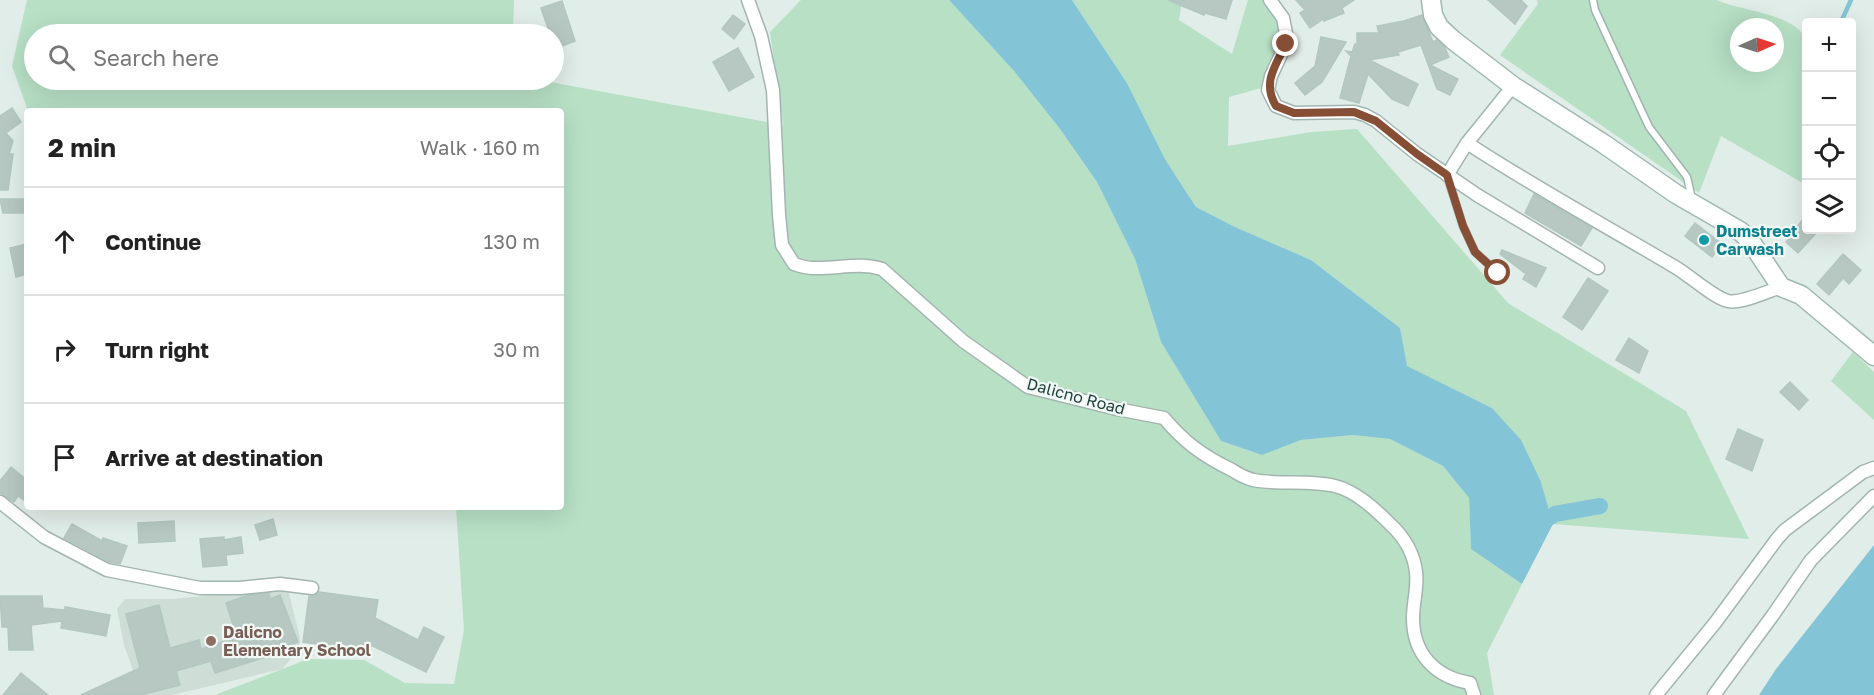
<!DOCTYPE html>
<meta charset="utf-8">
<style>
:root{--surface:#fff;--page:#f6f6f6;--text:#222;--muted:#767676;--line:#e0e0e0}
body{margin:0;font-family:"Golos Text",sans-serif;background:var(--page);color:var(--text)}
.controls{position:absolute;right:18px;top:18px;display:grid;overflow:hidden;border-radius:6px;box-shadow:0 6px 24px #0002}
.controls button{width:54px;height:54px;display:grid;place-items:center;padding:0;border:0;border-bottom:2px solid var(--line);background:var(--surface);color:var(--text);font:30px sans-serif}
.compass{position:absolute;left:1730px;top:18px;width:54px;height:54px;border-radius:50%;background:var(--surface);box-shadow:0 6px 24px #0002;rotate:87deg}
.stop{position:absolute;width:18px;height:18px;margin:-14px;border:4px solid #854e35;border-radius:50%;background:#fff}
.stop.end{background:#854e35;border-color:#fff;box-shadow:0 2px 6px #0008}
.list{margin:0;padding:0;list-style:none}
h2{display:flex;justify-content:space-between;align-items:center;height:78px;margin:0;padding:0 24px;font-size:26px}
h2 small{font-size:20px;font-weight:400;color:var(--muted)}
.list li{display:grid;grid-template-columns:39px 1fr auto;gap:18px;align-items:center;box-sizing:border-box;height:108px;padding:0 24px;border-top:2px solid var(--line)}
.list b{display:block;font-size:22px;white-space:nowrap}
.list em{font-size:20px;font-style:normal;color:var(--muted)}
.icon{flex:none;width:33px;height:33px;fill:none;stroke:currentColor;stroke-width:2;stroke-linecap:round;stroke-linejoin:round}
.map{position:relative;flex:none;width:1874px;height:695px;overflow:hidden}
.search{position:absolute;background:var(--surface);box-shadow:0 6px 24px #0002;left:24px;top:24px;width:540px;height:66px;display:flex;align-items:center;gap:15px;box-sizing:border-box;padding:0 21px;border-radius:33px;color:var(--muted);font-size:22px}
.panel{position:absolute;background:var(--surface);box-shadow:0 6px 24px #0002;left:24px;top:108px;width:540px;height:402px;border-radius:6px}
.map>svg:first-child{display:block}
.built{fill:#cfddd7}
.green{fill:#b7e0c5;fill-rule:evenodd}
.water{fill:#83c5d7}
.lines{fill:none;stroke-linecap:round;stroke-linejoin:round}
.stream{stroke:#83c5d7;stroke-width:4.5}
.canal{stroke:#83c5d7;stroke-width:16}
.building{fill:#b6c8c1;stroke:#b2c7c0;stroke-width:1.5}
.lane-casing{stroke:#a3b5b0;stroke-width:9}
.street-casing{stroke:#a3b5b0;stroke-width:15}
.secondary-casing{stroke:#9eb9b1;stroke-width:21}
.lane{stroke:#fff;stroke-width:6}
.street{stroke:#fff;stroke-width:12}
.secondary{stroke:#fff;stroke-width:18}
.route{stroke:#854e35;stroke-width:8}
.culture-dot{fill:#0f9aa8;stroke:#f1f9f6;stroke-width:2}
.education-dot{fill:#8d6e63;stroke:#f1f9f6;stroke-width:2}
.labels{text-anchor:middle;stroke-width:4.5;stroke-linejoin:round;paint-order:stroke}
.culture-label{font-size:16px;font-weight:bold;fill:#0d838f;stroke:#f1f9f6;text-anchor:start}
.street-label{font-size:16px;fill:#1f3f38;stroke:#f1f9f6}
.education-label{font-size:16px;font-weight:bold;fill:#785e54;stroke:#f1f9f6;text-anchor:start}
</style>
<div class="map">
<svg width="1874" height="695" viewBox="0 0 1874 695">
<rect width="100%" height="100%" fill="#e1ede8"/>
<polygon class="built" points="285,588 289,593 300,638 299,650 282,669 172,695 142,695 124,645 117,609 125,599 173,599"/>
<g class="green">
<polygon points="27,0 514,0 513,30 515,34 34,34 34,80 539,80 783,125 770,32 801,0 949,0 1014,71 1060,129 1097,182 1135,259 1161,342 1221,441 1262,455 1301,440 1353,435 1390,439 1443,466 1469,498 1471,549 1522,584 1487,653 1494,695 215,695 308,659 364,660 405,683 454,684 464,630 456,507 561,507 561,111 28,111 12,66"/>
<polygon points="1072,0 1182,0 1179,20 1232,54 1248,0 1274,0 1289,28 1265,87 1229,97 1228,146 1311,132 1357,129 1508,303 1686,411 1749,539 1553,524 1541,482 1492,408 1406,366 1400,328 1311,260 1235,227 1196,207 1165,159 1127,83"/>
<path d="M 1537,0 L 1717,0 C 1740,11 1799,14 1806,41 L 1806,185 L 1721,136 L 1699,193 L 1500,55 L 1538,4 ZM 1739,27 L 1775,27 L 1775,63 L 1739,63 Z"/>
<polygon points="1853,352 1874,372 1874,420 1831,381"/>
</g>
<g class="water">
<polygon points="949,0 1072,0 1127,83 1165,159 1196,207 1235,227 1311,260 1400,328 1407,366 1492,408 1521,440 1541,482 1553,524 1522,584 1471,549 1469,498 1443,466 1390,439 1353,435 1301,440 1262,455 1221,441 1161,342 1135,259 1097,182 1060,129 1014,71"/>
<polygon points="1874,545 1874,695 1759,695 1776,669"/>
</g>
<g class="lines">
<polyline class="stream" points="1841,22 1851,0"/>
<polyline class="canal" points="1533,528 1555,514 1600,506"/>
</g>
<g class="building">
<polygon points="1168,0 1232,0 1226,19 1205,13 1204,15"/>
<polygon points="1296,0 1354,0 1342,8 1344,13 1324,21 1325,18 1310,28 1300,13 1305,10"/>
<polygon points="1488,0 1521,0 1527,6 1515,24"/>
<polygon points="562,1 575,41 554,49 554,34 550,34 541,8"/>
<polygon points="733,15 745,24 734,39 722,29"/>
<polygon points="1422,15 1433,42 1437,40 1445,48 1449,57 1430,65 1458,79 1450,95 1437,89 1421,45 1398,52 1399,55 1369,60 1418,84 1408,106 1392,99 1368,74 1359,103 1340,98 1351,56 1346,51 1352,52 1355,44 1357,45 1357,33 1379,33 1377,26 1404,21"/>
<polygon points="1321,37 1346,42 1322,82 1305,95 1295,83 1315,66"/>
<polygon points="738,48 754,77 729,91 713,62"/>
<polygon points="12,108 21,122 6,133 13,141 9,154 13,154 8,190 0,190 0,116"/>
<polygon points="1534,194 1592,228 1581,246 1525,213"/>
<polygon points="0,199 27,199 27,213 3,213"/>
<polygon points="1806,215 1806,230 1819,230 1798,253 1786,242"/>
<polygon points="1695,223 1722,244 1712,257 1685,236"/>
<polygon points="27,244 27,274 16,277 10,248"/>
<polygon points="1502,250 1546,268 1536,287 1523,279 1526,274 1500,254"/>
<polygon points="1843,254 1861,270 1849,284 1843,278 1829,295 1817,284"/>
<polygon points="1588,278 1608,291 1582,330 1563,317"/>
<polygon points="1629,338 1648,351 1639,373 1616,360"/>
<polygon points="1790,382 1808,400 1799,410 1780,392"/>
<polygon points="1738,429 1763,440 1752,471 1726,459"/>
<polygon points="11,467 27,480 27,502 18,496 14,502 0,493 0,481"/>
<polygon points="273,519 277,535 260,540 255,525"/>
<polygon points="174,521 175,541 139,543 138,523"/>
<polygon points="72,524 102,541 103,538 127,546 120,564 110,562 64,538"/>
<polygon points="224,537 224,540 241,537 243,553 226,555 227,565 203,567 200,539"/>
<polygon points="319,592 378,600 375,618 418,640 424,627 444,637 426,672 371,645 370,652 303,642 309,596 315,596"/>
<polygon points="269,593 270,599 280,595 298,642 268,653 269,656 215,673 211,661 176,671 180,685 141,695 81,695 140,668 126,614 159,605 170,648 199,640 201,649 237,637 226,603 249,595"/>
<polygon points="0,596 42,596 43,608 65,610 65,607 110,615 106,636 61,628 62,621 31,625 33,650 9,650 8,627 2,627"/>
<polygon points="21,673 48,695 3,695"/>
</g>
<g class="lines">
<g class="lane-casing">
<g id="lane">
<polyline points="1593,0 1595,10 1649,127 1687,177 1692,199"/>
<polyline points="1448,179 1463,226 1475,252 1498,273"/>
</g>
</g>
<g class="street-casing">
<g id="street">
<path d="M 748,0 L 761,36 L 773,90 L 779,215 L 782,245 L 794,264 C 800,266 807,268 813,268 C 837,269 858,262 882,269 L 963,341 L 1028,387 L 1117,409 L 1164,418 C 1184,442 1203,456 1232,470 C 1238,474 1246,478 1253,480 C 1279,485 1308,480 1335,486 C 1356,491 1376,510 1391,525 C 1404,537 1414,554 1416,572 C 1418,588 1413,602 1413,618 C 1413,654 1435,677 1470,683 L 1474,695"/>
<polyline points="1270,0 1283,18 1286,33 1286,44 1271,76 1268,90 1276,106 1294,113 1354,112 1365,115 1376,121 1417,154 1477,195 1598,268"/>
<path d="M 1467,143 C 1534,187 1606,226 1675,267 C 1689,275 1714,298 1728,301 C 1741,304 1768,291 1781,287"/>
<polyline points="1447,175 1467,143 1513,86"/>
<polyline points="0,502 44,537 107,570 200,588 240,588 280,584 312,588"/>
<polyline points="1656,695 1715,623 1777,539 1785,530 1863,472 1874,468"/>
<polyline points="1714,695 1773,615 1811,560 1874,496"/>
</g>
</g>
<g class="secondary-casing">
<polyline id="secondary" points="1431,0 1433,15 1439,27 1453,40 1513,86 1604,144 1676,194 1740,231 1751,242 1781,287 1801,295 1874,356"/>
</g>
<use href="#lane" class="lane"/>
<use href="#street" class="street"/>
<use href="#secondary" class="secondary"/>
</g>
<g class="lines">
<path class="route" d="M 1286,44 C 1275,66 1262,83 1276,106 L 1294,113 L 1354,112 L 1376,121 L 1417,154 L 1447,175 L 1463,226 L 1475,252 L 1498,273"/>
</g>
<circle class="culture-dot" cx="1704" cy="240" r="6"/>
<circle class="education-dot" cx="211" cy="641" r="6"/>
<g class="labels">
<g class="culture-label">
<text x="1716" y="237">Dumstreet<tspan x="1716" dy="18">Carwash</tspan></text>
</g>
<g class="street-label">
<text transform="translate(1076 396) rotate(15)" y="6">Dalicno Road</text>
</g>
<g class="education-label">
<text x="223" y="638">Dalicno<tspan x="223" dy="18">Elementary School</tspan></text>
</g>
</g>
</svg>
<div class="controls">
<button>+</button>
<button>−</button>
<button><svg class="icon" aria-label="locate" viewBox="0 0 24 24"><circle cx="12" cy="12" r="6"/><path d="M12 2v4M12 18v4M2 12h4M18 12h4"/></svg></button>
<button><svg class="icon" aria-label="layers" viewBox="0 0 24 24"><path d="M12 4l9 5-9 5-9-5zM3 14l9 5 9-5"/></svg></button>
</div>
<svg class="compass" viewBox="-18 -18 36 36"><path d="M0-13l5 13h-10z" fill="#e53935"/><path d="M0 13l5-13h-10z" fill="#767676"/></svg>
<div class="stop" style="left:1498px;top:273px"></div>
<div class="stop end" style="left:1286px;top:44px"></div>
<div class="search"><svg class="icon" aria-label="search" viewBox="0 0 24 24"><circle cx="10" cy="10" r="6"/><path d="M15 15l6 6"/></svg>Search here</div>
<section class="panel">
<h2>2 min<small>Walk · 160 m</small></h2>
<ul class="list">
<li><svg class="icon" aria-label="ahead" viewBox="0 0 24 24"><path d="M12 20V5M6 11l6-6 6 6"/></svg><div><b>Continue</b></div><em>130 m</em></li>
<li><svg class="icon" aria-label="right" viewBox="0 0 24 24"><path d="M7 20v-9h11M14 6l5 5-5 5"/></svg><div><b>Turn right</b></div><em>30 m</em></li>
<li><svg class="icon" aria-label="arrive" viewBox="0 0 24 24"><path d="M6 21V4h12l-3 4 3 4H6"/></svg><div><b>Arrive at destination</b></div></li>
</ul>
</section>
</div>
